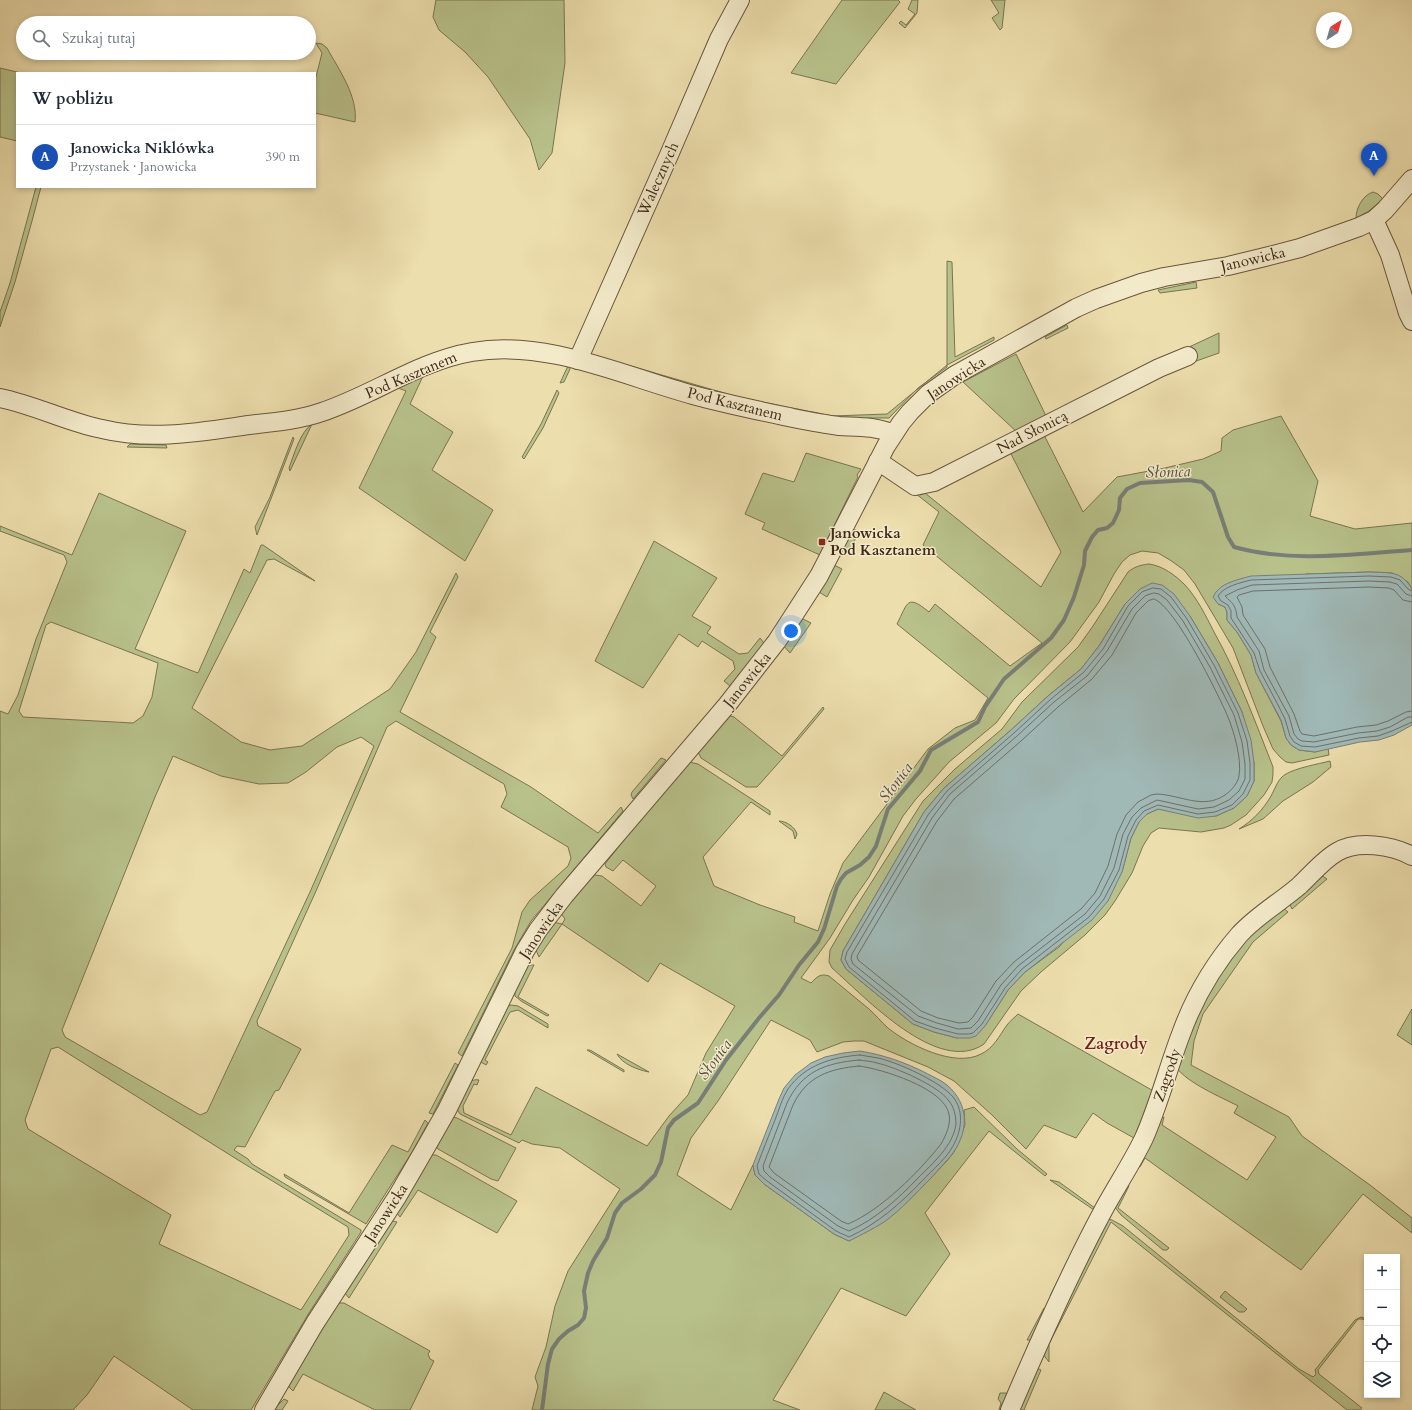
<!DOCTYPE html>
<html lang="pl">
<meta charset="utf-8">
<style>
:root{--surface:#fff;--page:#f6f6f7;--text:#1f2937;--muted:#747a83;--line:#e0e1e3;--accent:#2563eb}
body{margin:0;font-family:Cardo,serif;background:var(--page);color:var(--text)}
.controls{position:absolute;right:12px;bottom:12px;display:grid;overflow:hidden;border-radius:0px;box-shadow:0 2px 6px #0003}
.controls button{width:36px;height:36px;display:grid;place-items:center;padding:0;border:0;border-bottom:1px solid var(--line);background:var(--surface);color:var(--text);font:20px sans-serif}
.compass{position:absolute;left:1316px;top:12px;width:36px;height:36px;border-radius:50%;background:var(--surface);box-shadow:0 2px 6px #0003;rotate:37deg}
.you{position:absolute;left:791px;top:631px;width:14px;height:14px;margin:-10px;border:3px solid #fff;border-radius:50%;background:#1a73e8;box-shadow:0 0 0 6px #1a73e833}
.badge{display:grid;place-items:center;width:26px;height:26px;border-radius:50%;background:var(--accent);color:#fff;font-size:13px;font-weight:700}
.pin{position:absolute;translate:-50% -33px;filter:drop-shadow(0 1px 2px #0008)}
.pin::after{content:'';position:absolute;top:21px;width:14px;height:12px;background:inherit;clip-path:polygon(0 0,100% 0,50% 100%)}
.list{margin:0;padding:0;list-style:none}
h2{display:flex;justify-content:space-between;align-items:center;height:52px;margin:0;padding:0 16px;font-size:17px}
h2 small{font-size:13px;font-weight:400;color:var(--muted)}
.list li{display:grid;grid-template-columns:26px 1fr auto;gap:12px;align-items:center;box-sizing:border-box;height:64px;padding:0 16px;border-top:1px solid var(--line)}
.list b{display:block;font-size:15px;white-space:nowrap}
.list p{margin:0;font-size:13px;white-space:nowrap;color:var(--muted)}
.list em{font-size:13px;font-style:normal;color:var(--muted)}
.icon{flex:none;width:22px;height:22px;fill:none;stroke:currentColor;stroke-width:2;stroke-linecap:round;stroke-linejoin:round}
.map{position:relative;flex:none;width:1412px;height:1410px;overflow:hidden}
.search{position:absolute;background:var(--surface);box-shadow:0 2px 6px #0003;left:16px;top:16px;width:300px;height:44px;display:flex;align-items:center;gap:10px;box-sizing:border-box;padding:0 14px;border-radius:22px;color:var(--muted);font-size:15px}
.panel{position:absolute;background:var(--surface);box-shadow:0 2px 6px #0003;left:16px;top:72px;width:300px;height:116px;border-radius:0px}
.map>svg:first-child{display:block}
.green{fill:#b8c18a;stroke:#7b7450;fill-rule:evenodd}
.water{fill:#a0b9b7;stroke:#797f77}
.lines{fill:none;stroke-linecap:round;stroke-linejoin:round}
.shore{stroke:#6f7067;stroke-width:1}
.stream{stroke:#797f77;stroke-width:4}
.minor-casing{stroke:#6a563c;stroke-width:20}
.minor{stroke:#f3eaca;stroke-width:18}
.poi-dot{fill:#8f2418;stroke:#f3eaca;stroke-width:1.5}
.labels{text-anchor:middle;stroke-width:3;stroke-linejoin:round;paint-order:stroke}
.street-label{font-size:15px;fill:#3e2817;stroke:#f3eaca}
.poi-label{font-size:15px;font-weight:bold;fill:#3e2817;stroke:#f3eaca;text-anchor:start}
.water-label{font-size:16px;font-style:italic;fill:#564c3f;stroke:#f3eaca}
.neighbourhood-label{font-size:16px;font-weight:bold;fill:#7a1f14;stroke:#f3eaca}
</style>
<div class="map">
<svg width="1412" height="1410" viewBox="0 0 1412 1410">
<rect width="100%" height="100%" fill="#eddead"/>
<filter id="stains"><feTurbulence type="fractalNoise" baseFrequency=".005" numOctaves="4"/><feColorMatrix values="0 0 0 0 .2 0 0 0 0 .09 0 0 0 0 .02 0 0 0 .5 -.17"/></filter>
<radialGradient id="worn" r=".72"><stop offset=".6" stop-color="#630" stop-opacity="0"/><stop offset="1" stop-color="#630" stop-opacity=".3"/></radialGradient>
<g class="green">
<polygon points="436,0 564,0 565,63 552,153 539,170 530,139 488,77 465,52 439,30 433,17"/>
<polygon points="842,0 898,0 900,2 836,84 791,73"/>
<polygon points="912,0 918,0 917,13 905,28 899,23 901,21 906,25 915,14 908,9"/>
<polygon points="991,0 1005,0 1002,28 1000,30 992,18 999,13"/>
<path d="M 316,43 L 322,44 L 327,48 C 339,70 358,96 355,122 L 315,113 L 315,81 L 322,53 Z"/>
<polygon points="0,68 21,73 17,73 17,141 0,137"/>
<polygon points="36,187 41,187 32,221 15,282 0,327 0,312 10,283"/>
<path d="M 1373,192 L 1378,194 L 1383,199 L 1369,211 L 1356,218 C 1356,208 1363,195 1373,192 Z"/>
<polygon points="947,261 952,262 955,357 994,337 994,340 947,365 947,367 918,388 889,418 867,418 866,423 776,410 587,358 589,354 738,397 832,416 887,414 947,365"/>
<polygon points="1196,282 1197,288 1160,293 1158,290"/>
<polygon points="1067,325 1068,328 1046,339 1045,337"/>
<polygon points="1219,333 1219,353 1185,365 1187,348"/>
<path d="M 504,354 L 541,357 L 568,362 L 570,369 L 564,382 L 560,383 L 568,366 C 531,359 493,352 456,362 C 446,365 435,370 424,374 L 410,404 L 453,432 L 432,470 L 493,510 L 465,561 L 359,488 L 406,391 L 398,388 L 375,400 L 378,394 L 424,374 L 436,368 L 455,361 L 470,357 Z"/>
<polygon points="1016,354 1047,418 1018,433 963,382"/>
<polygon points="557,390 559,393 543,428 524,459 522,457 541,424"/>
<path d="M 1281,416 L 1318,481 L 1310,516 L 1355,529 L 1412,523 L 1412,589 L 1408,582 L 1392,573 L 1369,572 L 1306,574 L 1218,604 L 1225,607 L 1227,612 L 1227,620 L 1237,632 L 1251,655 L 1256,673 L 1281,721 L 1286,738 L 1291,745 L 1299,750 L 1315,752 L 1328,748 L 1329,755 L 1292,763 L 1286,762 L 1280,757 L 1273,749 L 1263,726 L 1233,648 L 1195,584 L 1184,570 L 1170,560 L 1158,553 L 1142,551 L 1130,555 L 1122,562 L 1114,574 L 1099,602 L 1070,642 L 1014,699 L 996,723 L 949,762 L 916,799 L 903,816 L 869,877 L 853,900 L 830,938 L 801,978 L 811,983 C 817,977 820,973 829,976 C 842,987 856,998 869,1009 C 876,1015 881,1022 888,1028 C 909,1045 955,1068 981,1054 C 994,1048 999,1036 1007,1025 C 1010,1021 1014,1018 1018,1014 L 1157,1093 L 1134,1138 L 1107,1123 L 1093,1113 L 1076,1138 L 1044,1125 L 1026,1149 L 992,1115 L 954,1081 L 928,1067 L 864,1041 L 854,1041 L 843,1042 L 817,1052 L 810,1040 L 771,1020 L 718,1101 L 691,1138 L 677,1175 L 731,1210 L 753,1165 L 755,1175 L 764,1184 L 834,1234 L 849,1241 L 884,1221 L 911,1198 L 946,1162 L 954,1152 L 965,1125 L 964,1110 L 974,1107 L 1017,1149 L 1047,1174 L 1045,1176 L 989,1131 L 925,1213 L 950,1254 L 906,1316 L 841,1288 L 773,1400 L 800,1410 L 532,1410 L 538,1386 L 535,1377 L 546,1347 L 555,1306 L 568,1271 L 620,1189 L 560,1148 L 532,1144 L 522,1140 L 519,1143 L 460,1114 L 458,1111 L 457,1107 C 461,1098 466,1077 479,1080 L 477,1085 L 474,1084 L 463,1106 L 464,1113 L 511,1135 L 536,1087 L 647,1146 L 669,1116 L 688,1095 L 706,1053 L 735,1006 L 660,963 L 648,982 L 562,924 L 539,957 L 535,948 L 553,922 L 562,924 L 565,919 L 560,912 L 591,877 L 595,875 L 602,876 L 641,906 L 656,886 L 623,860 L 613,871 L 606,867 L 605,864 L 620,845 L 620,842 L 689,762 L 698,764 L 770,811 L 770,815 L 751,802 L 703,857 L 714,886 L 760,905 L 795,917 L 794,922 L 818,931 L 830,894 L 843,863 L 928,749 L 955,728 L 975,720 L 988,698 L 897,624 C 908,602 907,594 929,612 L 935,604 L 1010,666 L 1042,643 L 923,545 L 939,512 L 887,471 L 910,486 L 920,495 L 925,493 L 1041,587 L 1061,552 L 1009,450 L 1043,433 L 1083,512 L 1117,477 L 1165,468 L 1203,459 L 1221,451 L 1222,438 L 1233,430 Z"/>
<path d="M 312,424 L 290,471 L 289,468 C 294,455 300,432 312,424 Z"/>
<polygon points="293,437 294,439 257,535 255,527 270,497"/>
<polygon points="130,444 166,445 167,448 127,447"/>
<polygon points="806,453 861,469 857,475 858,477 827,540 824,539 820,546 823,548 820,555 762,529 765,523 745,514 763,473 794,482"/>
<path d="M 99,493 L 186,531 L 135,649 L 198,673 L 244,569 L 250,573 L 261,545 L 263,545 L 315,581 L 274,559 L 267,560 L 192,708 L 241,742 L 270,750 L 302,746 L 390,689 L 416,652 L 456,573 L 458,577 L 430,632 L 436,637 L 400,712 L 531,787 L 598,833 L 621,807 L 623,811 L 531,921 L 514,950 L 462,1056 L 458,1053 L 512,948 L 522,912 L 530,900 L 568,866 L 571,858 L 568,847 L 501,807 L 507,794 L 504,784 L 396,721 L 387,727 L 316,891 L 257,1021 L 258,1026 L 301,1049 L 279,1090 L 275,1091 L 245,1147 L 237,1146 L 234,1150 L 248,1159 L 252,1164 L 361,1230 L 361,1232 L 309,1313 L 251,1410 L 193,1410 L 114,1356 L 87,1395 L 73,1410 L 0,1410 L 0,711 L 8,714 L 18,695 L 36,639 L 67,562 L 64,555 L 0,531 L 0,526 L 72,555 ZM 51,622 L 158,663 L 152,697 L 143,716 L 133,723 L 23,717 L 19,711 L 46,625 ZM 361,737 L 374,746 L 310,892 L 207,1112 L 200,1115 L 65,1037 L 62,1030 L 155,797 L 173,756 L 221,776 L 259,784 L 288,783 L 306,772 L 337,747 ZM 58,1047 L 238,1160 L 348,1227 L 349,1235 L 301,1310 L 159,1244 L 171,1215 L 28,1129 L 25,1120 L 51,1049 Z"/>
<polygon points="852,529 859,531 850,551 842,547"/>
<polygon points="654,541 717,578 692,616 711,627 707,633 739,654 748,653 760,638 764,643 730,686 724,681 735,669 733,661 702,641 698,647 679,634 643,688 595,661"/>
<path d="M 1149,564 C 1163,566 1175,575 1185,585 C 1197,598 1206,616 1214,632 C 1238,675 1255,721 1273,767 L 1273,774 L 1272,782 L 1264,795 L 1246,815 L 1231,825 L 1224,828 L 1201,832 L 1159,828 L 1151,833 L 1143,846 L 1132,873 L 1115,901 L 1105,915 L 1085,935 L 1041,972 L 1021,991 L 984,1044 C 938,1076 865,997 832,968 L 829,962 L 830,950 L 845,924 L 923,801 L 955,769 L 1002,729 L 1022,702 L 1078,647 L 1093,626 L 1128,572 C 1134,567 1140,565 1149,564 ZM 1125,604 L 1190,616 L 1218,663 L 1242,712 L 1254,763 L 1254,781 L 1247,796 L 1234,808 L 1216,816 L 1158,809 L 1147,814 L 1139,822 L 1131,838 L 1122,872 L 1059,947 L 1025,972 L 1008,990 L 985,1026 L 957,1038 L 934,1032 L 913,1024 L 846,969 L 841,960 L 843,951 L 924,812 L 944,788 L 1011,730 L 1048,696 L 1081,669 L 1099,646 Z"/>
<polygon points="834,565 842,569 827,597 819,592"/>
<polygon points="801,618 811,623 790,653 783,645"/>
<polygon points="823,707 824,709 782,759 757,787 746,787 701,758 697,750 726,715 734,717 782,756"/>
<polygon points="661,758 666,760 633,799 631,795 632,792"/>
<path d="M 1330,761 L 1331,767 L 1313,782 L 1283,801 L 1263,819 L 1239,829 C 1252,821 1263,810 1271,796 C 1275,789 1278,778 1286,774 C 1296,768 1318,764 1330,761 Z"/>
<path d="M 779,821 C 786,821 795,827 797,834 L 795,839 L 793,831 Z"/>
<polygon points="1321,875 1327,879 1292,909 1288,900"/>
<path d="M 1281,906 L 1288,912 L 1253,942 L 1203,1014 L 1194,1041 L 1191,1065 L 1289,1117 L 1302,1136 L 1370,1185 L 1412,1218 L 1412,1233 L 1363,1194 L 1301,1270 L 1145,1158 L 1140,1167 L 1136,1165 L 1160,1118 L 1164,1117 L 1162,1125 L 1247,1180 L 1276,1137 L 1234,1113 L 1238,1106 C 1221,1097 1187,1083 1176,1067 L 1185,1035 L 1226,958 Z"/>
<path d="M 534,965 L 518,997 L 549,1015 L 547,1016 L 521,1001 L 515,996 C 514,988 521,971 528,966 C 530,965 533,965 534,965 Z"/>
<polygon points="511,1005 518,1006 548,1024 548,1028 518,1010 510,1012 485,1060 488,1062 486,1065 481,1062 479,1060 507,1006"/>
<polygon points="1412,1009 1412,1045 1397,1035"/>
<polygon points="587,1050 590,1050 624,1070 624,1072"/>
<path d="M 617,1054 L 649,1072 C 638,1070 622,1064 617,1054 Z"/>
<polygon points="455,1063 458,1065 433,1114 429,1113"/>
<polygon points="453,1117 457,1118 516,1148 498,1181 491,1179 438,1149 436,1146 451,1118"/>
<polygon points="425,1120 428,1123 411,1154 366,1224 285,1177 284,1174 349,1213 392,1145 408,1152"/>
<polygon points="432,1155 436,1155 517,1201 497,1233 418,1190 400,1217 397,1213 429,1156"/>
<polygon points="1050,1180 1059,1182 1095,1208 1096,1210 1096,1216 1054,1296 1050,1296 1094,1210"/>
<polygon points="1125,1184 1129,1186 1118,1208 1169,1248 1167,1250 1163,1250 1121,1215 1114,1206"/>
<polygon points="1108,1219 1112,1220 1123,1226 1299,1369 1313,1377 1316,1374 1315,1370 1355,1320 1361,1317 1367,1319 1367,1322 1363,1319 1358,1319 1318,1370 1319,1374 1362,1408 1360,1410 1347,1410 1111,1222 1049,1344 1049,1362 1042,1353"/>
<polygon points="393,1221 397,1222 349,1298 344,1292 388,1224"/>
<polygon points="1225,1291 1247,1309 1244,1312 1239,1312 1220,1297"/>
<polygon points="340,1303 344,1303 430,1351 428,1354 430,1359 434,1361 410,1410 375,1410 303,1374 293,1391 289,1387 289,1382 337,1304"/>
<polygon points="1044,1308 1046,1311 1032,1340 1027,1340"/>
<polygon points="1033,1366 1041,1370 1024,1410 1015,1410"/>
<polygon points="884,1392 916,1410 875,1410"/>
<polygon points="1000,1393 1006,1393 1009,1395 1003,1410 999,1410 1001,1403 998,1399"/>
<polygon points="284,1399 288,1401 282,1410 273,1410"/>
</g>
<g class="water">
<path d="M 1369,572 C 1389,573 1401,570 1412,589 L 1412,725 L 1394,735 L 1379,740 L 1360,742 L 1315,752 L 1299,750 L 1291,745 L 1286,738 L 1281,720 L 1256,673 L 1251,655 L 1237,632 L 1227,620 L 1227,612 L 1225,607 L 1218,604 L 1213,597 C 1219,583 1237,580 1251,576 Z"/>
<polygon points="1152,583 1162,585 1174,594 1190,616 1218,663 1242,712 1251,740 1254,763 1254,781 1247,796 1234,808 1216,816 1198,818 1158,809 1147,814 1139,822 1131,838 1122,872 1108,901 1092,920 1025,972 1008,990 985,1026 976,1036 970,1038 957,1038 934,1032 913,1024 846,969 841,960 843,951 924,812 944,788 1011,730 1048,696 1081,669 1099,646 1125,604 1140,589"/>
<path d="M 860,1051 C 884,1055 904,1062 926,1073 C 933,1077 941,1080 947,1085 C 969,1104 969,1130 953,1153 C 946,1162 938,1170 931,1178 C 916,1193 901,1210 884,1222 C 873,1229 861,1235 849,1241 L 834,1234 L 764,1184 L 755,1175 L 753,1165 L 779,1099 L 784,1088 L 795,1075 L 811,1063 L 825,1057 L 843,1053 Z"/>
</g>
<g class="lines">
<g class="shore">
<polygon points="1153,588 1161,589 1171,597 1187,619 1214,665 1238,713 1247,741 1250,763 1250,780 1243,794 1232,805 1215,812 1198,814 1158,805 1144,811 1136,820 1128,836 1119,870 1104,899 1089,917 1022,969 1005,988 982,1024 973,1033 969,1034 958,1034 935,1028 915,1021 849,967 845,959 847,952 928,815 947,791 1014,733 1051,699 1084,672 1103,649 1128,606 1142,592"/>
<path d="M 1412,591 L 1408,589 L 1400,580 L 1391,577 L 1369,576 L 1251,580 C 1240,583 1224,586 1218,596 L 1221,601 L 1228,605 L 1231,611 L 1231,618 L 1254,653 L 1260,671 L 1277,703 L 1285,719 L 1290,736 L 1294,742 L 1301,746 L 1315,747 L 1359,738 L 1378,736 L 1392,731 L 1412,722"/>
<polygon points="1154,593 1159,594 1167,600 1183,621 1210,667 1234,715 1242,742 1245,764 1245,779 1239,791 1229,800 1214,807 1198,809 1157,800 1141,808 1132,817 1123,834 1114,868 1100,896 1085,914 1018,966 1001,985 978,1021 971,1028 958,1029 937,1023 918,1016 853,964 851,959 852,954 932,818 950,794 1017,736 1054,702 1087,676 1107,651 1132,609 1145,596"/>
<path d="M 1412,596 L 1406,594 L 1397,584 L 1390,582 L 1369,581 L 1252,585 L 1237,590 L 1225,596 C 1232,603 1236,605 1237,617 L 1259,651 L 1264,670 L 1289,716 L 1294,734 L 1298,739 L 1302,741 L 1314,742 L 1358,733 L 1377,731 L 1390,727 L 1408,717 L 1412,717"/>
<path d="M 1154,599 C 1175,606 1218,694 1228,717 C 1234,732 1242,759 1239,776 C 1238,783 1231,791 1225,795 C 1203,810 1181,795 1157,794 L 1151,795 L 1138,802 L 1126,815 L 1117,834 L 1108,866 L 1095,893 L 1081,909 L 1014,962 L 996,981 L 973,1017 L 968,1022 L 959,1023 L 938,1018 L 921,1011 L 858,960 L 857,956 L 937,821 L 954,799 L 1021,741 L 1058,707 L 1092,679 L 1112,655 L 1136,613 L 1148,601 Z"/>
<polyline points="1412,602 1403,600 1394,590 1389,588 1369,587 1253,591 1239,595 1237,597 1242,607 1243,615 1265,649 1270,667 1294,714 1300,731 1302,734 1314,736 1357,727 1376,725 1388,721 1406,712 1412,711"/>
<path d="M 860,1055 C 866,1056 872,1057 878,1058 C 897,1062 941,1082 953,1097 C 963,1109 962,1126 956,1140 C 949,1157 933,1169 921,1182 C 900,1204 877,1224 849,1237 L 836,1231 L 767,1181 L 759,1174 L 757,1166 C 763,1150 769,1135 775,1120 C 779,1110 782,1098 788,1089 C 805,1065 832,1057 860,1055 Z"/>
<path d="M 859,1060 C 865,1061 871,1061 877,1063 C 895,1067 939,1086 949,1101 C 954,1107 956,1116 956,1124 C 953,1146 933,1163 918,1178 C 898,1199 876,1219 849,1231 L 838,1226 L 770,1177 L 764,1171 L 763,1166 L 787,1103 C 802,1071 826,1063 859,1060 Z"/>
<path d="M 859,1066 C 882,1069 944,1088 949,1114 C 951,1125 946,1135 941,1144 C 919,1172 881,1210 848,1224 L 841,1221 L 774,1173 L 769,1167 L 793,1105 C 807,1076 829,1069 859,1066 Z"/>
</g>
<path class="stream" d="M 542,1410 L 548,1364 L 552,1349 L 559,1339 L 568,1331 L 578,1325 L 584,1318 L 586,1308 L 584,1291 L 588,1273 L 593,1261 L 607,1238 L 615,1213 L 622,1203 L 641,1189 L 655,1175 L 661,1162 L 668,1128 L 674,1120 L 698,1103 L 726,1060 L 759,1018 L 779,995 L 799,965 L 818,942 L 824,929 L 837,886 L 841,879 L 846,873 L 860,865 L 869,857 L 876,846 L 888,809 L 920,771 L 931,750 L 978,722 L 985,707 L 1004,679 L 1051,638 L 1064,620 L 1074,597 L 1084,565 L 1085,551 L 1092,537 L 1098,530 L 1107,528 L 1113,523 L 1119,510 L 1120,498 L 1127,489 L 1140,483 L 1189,480 L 1202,482 L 1213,492 L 1228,537 L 1234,547 C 1292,563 1353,554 1412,550"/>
<g class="minor-casing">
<g id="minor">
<polyline points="1374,220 1390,255 1408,313 1412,321"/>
<polyline points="578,360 669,155 719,39 740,0"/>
<path d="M 0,398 C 35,405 67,422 102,429 C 151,441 200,432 249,425 C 274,422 299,420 322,412 C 373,395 419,361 472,352 C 547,339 623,376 693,395 C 726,404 760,411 793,418 C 808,421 823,424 839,426 C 857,427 876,426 893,434"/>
<polyline points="878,461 915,486 934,482 1159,368 1188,356"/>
<polyline points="264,1410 315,1323 397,1197 426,1147 447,1110 525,951 538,930 564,896 727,705 777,641 819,576 886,446 901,423 910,412 928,394 955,375 1076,308 1096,299 1141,283 1164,277 1228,266 1265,257 1300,248 1359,227 1374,220 1385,210 1412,179"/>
<path d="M 1010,1410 C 1039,1342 1069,1274 1104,1209 C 1117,1185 1132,1163 1144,1138 C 1159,1104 1168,1068 1181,1034 C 1194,998 1214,964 1239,935 C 1256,916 1279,903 1299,886 C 1311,875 1323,860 1337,852 C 1357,840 1392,845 1412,856"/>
</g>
</g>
<use href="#minor" class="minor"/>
</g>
<rect class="poi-dot" x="818" y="538" width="8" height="8" rx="2"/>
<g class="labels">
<g class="street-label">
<text transform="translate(658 179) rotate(-66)" y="5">Walecznych</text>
<text transform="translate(1253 259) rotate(-13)" y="5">Janowicka</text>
<text transform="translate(411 375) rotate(-23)" y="5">Pod Kasztanem</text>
<text transform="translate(956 378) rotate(-33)" y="5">Janowicka</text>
<text transform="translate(735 404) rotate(14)" y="5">Pod Kasztanem</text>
<text transform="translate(1032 432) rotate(-27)" y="5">Nad Słonicą</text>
<text transform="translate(747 680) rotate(-51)" y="5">Janowicka</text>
<text transform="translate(541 930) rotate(-56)" y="5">Janowicka</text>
<text transform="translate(1167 1075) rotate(-71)" y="5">Zagrody</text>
<text transform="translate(386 1213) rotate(-57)" y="5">Janowicka</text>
</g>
<g class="poi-label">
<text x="830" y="538">Janowicka<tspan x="830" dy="17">Pod Kasztanem</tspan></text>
</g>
<g class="water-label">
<text transform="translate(1168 471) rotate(-2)" y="6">Słonica</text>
<text transform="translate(895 782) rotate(-53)" y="6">Słonica</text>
<text transform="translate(714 1059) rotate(-54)" y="6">Słonica</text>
</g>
<g class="neighbourhood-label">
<text x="1116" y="1049">Zagrody</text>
</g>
</g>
<rect width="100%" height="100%" filter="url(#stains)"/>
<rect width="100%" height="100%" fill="url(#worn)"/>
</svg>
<div class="controls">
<button>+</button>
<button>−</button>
<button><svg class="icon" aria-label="locate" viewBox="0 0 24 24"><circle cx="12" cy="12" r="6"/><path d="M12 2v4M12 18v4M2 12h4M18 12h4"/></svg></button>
<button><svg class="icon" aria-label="layers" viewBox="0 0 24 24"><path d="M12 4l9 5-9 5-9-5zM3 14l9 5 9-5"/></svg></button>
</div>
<svg class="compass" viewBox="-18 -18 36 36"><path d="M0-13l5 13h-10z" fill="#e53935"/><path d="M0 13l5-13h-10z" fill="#747a83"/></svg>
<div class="you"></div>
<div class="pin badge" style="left:1374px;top:176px;background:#1a4fb4">A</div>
<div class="search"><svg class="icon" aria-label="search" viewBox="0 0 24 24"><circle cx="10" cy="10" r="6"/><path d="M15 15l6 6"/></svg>Szukaj tutaj</div>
<section class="panel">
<h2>W pobliżu<small></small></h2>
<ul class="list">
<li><span class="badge" style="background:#1a4fb4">A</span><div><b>Janowicka Niklówka</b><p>Przystanek · Janowicka</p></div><em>390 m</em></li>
</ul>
</section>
</div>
